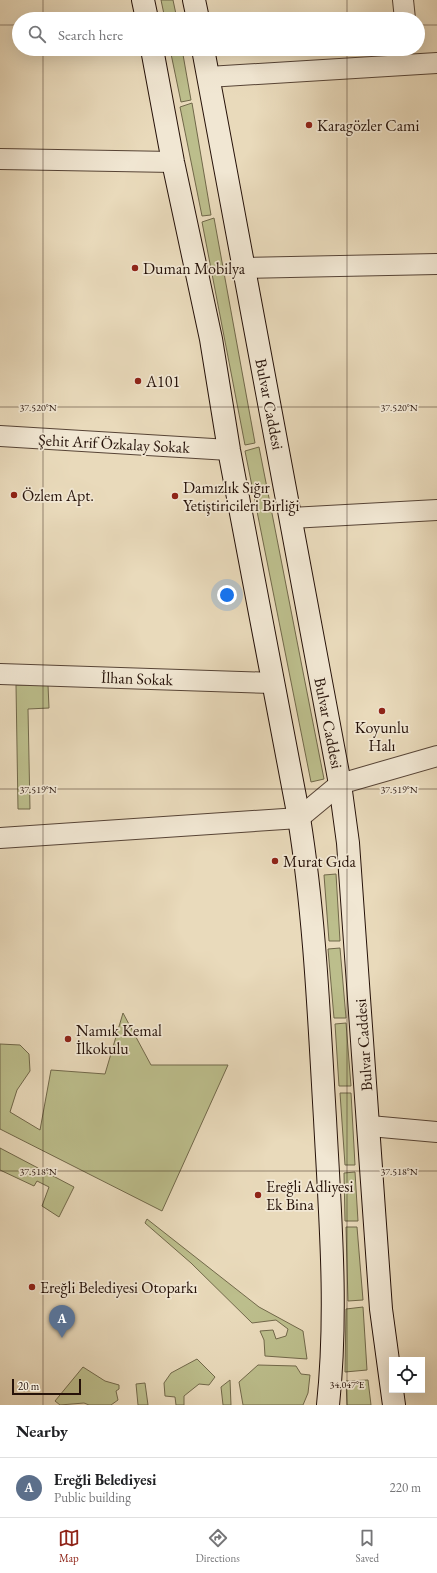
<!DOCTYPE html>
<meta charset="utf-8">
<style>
:root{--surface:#fff;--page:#f6f6f6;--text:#202124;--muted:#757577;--line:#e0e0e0;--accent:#8f2418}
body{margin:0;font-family:"EB Garamond",serif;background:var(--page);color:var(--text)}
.controls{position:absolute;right:12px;bottom:12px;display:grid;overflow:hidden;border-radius:0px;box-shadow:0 4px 16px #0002}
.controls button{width:36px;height:36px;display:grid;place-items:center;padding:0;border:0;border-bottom:1px solid var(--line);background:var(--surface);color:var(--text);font:20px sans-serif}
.scale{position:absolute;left:12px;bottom:10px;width:69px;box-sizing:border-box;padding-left:4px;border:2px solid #261209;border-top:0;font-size:11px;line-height:14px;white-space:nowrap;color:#261209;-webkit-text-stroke:3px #f1e7d3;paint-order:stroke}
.you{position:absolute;left:227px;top:595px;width:14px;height:14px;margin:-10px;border:3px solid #fff;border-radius:50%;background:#1a73e8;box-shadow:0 0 0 6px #1a73e833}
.badge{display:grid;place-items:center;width:26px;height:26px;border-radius:50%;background:var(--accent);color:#fff;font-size:13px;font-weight:700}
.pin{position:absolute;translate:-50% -33px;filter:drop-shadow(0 1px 2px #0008)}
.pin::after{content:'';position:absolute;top:21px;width:14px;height:12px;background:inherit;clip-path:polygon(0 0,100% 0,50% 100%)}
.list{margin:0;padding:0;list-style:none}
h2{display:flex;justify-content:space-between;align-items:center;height:52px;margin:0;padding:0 16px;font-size:17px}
h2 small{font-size:13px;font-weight:400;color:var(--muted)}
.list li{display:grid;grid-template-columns:26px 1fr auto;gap:12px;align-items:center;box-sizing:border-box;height:60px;padding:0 16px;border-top:1px solid var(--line)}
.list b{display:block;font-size:15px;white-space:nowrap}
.list p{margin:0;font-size:13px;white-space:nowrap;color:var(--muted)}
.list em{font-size:13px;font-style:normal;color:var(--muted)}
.icon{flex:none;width:22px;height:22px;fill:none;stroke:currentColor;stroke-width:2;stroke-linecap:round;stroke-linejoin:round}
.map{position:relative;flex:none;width:437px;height:1405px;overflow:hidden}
.search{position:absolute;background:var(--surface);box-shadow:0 4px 16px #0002;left:12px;right:12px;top:12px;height:44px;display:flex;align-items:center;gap:10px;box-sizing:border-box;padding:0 14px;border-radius:22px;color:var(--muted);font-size:15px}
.sheet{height:112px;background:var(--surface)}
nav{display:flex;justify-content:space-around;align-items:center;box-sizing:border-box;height:56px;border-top:1px solid var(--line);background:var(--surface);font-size:11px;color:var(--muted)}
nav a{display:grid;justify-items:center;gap:2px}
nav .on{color:var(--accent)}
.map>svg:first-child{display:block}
.green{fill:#bcbe8c;stroke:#71684a}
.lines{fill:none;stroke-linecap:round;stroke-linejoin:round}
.minor-casing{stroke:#574436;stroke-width:22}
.secondary-casing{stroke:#261209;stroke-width:24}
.minor{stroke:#f1e7d3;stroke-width:20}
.secondary{stroke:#f1e7d3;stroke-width:22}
.ticks{fill:none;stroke:#261209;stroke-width:1;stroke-opacity:0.45}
.poi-dot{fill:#8f2418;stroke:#f1e7d3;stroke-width:1.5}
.labels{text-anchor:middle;stroke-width:3.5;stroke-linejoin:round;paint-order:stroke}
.poi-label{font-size:16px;fill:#261209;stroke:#f1e7d3;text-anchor:start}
.street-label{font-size:16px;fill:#261209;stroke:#f1e7d3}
.ticks-label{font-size:10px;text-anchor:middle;fill:#261209;stroke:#f1e7d3;stroke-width:3.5;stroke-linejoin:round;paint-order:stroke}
</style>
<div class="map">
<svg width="437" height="1405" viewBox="0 0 437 1405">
<rect width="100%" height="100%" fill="#e9dabb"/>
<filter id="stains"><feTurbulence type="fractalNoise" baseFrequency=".005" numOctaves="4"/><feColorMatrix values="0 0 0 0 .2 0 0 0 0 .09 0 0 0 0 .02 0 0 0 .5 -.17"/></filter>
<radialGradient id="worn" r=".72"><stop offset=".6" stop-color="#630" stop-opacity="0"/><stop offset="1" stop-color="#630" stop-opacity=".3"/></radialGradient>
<g class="green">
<polygon points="161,0 173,0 177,19 165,19"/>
<polygon points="170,49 182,49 191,100 181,102"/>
<polygon points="192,103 211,215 202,216 180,107"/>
<polygon points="214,218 255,443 245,445 202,222"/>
<polygon points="259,447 324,779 311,782 245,451"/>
<polygon points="16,685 48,685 49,708 28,709 30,809 18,809"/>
<polygon points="336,874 340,941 329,941 324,875"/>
<polygon points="340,948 346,1018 334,1018 328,949"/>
<polygon points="123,1013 151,1065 228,1065 162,1211 0,1129 0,1044 20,1045 29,1054 30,1071 17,1090 10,1112 40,1130 51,1070 105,1074"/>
<polygon points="346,1023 351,1086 339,1086 335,1024"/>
<polygon points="340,1093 351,1093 355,1165 345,1165"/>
<polygon points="0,1148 74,1187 59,1217 42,1206 49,1187 37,1181 34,1186 0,1170"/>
<polygon points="355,1172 358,1221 345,1221 344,1173"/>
<polygon points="147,1219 259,1307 303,1331 307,1359 265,1356 264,1340 260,1331 273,1330 276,1339 286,1336 288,1329 276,1320 252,1323 191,1263 145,1223"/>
<polygon points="346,1227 357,1227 363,1300 348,1301"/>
<polygon points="363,1307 367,1370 345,1372 346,1309"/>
<polygon points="197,1359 215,1377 209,1385 199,1384 184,1396 184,1405 176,1405 175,1397 165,1396 164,1383 171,1373"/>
<polygon points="258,1365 296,1366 301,1374 310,1375 308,1393 303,1405 243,1405 239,1382"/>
<polygon points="83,1367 105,1381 119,1385 119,1389 116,1391 118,1400 111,1405 89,1405 84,1403 60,1405 55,1401"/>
<polygon points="230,1380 231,1405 223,1405 221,1387"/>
<polygon points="368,1380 371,1405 347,1405 346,1381"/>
<polygon points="145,1383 148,1405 138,1405 136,1384"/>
</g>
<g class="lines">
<g class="minor-casing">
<g id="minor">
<polyline points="403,0 405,19"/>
<polyline points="208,77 437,63"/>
<polyline points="0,159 173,162"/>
<polyline points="244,268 437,264"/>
<polyline points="0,436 229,450"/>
<polyline points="291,518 437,510"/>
<polyline points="0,674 273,683"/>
<polyline points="0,838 299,818 340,784 437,756"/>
<polyline points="370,1126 437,1132"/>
</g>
</g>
<g class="secondary-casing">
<g id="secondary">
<polyline points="143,0 147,19"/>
<polyline points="194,0 198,19"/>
<path d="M 152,49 L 173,162 L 211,339 L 229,450 L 299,818 C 315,918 319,1018 325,1119 C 330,1214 338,1310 328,1405"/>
<polyline points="203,49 340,784 348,843 381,1309 394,1405"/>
</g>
</g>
<use href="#minor" class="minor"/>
<use href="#secondary" class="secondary"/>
</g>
<path class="ticks" d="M 43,0 L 43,19M 347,0 L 347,19M 0,25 L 19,25M 418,25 L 437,25M 43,49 L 43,1405M 347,49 L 347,1405M 0,407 L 437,407M 0,789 L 437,789M 0,1171 L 437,1171"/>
<g class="poi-dot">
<circle cx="309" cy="125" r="4"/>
<circle cx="135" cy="268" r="4"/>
<circle cx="138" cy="381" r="4"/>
<circle cx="14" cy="495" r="4"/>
<circle cx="175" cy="496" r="4"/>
<circle cx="382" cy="711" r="4"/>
<circle cx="275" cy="861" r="4"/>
<circle cx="68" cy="1039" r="4"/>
<circle cx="258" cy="1195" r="4"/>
<circle cx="32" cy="1287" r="4"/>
</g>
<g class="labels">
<g class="poi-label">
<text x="317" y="131">Karagözler Cami</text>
<text x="143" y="274">Duman Mobilya</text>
<text x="146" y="387">A101</text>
<text x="183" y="493">Damızlık Sığır<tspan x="183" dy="18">Yetiştiricileri Birliği</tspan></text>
<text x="22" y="501">Özlem Apt.</text>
<text x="382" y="733" text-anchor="middle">Koyunlu<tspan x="382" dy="18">Halı</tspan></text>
<text x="283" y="867">Murat Gıda</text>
<text x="76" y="1036">Namık Kemal<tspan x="76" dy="18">İlkokulu</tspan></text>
<text x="266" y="1192">Ereğli Adliyesi<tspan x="266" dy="18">Ek Bina</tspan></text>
<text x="40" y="1293">Ereğli Belediyesi Otoparkı</text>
</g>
<g class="street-label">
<text transform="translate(270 404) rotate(79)" y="6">Bulvar Caddesi</text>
<text transform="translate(114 443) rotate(3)" y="6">Şehit Arif Özkalay Sokak</text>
<text transform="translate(137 678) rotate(2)" y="6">İlhan Sokak</text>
<text transform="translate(329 723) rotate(79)" y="6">Bulvar Caddesi</text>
<text transform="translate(363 1045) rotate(-94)" y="6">Bulvar Caddesi</text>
</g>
</g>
<g class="ticks-label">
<text x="38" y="411">37.520°N</text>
<text x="399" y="411">37.520°N</text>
<text x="38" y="793">37.519°N</text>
<text x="399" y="793">37.519°N</text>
<text x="38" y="1175">37.518°N</text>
<text x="399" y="1175">37.518°N</text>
<text x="347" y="1388">34.047°E</text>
</g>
<rect width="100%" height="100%" filter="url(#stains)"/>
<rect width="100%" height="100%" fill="url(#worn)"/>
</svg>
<div class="controls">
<button><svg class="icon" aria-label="locate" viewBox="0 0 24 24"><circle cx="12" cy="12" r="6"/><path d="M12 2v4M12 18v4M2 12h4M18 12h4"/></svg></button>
</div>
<div class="scale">20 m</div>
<div class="you"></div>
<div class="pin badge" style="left:62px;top:1338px;background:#5c6f8a">A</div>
<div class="search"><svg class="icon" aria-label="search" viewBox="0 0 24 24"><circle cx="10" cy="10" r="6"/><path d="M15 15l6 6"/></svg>Search here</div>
</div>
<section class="sheet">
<h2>Nearby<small></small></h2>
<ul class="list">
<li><span class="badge" style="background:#5c6f8a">A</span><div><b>Ereğli Belediyesi</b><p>Public building</p></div><em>220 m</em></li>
</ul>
</section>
<nav>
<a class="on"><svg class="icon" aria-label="map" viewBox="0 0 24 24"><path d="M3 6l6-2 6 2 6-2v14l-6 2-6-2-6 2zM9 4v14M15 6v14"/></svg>Map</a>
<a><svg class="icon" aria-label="directions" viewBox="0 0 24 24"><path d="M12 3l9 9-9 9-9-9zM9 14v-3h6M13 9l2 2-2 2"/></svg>Directions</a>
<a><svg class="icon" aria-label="saved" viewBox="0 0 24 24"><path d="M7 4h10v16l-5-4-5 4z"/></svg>Saved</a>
</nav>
